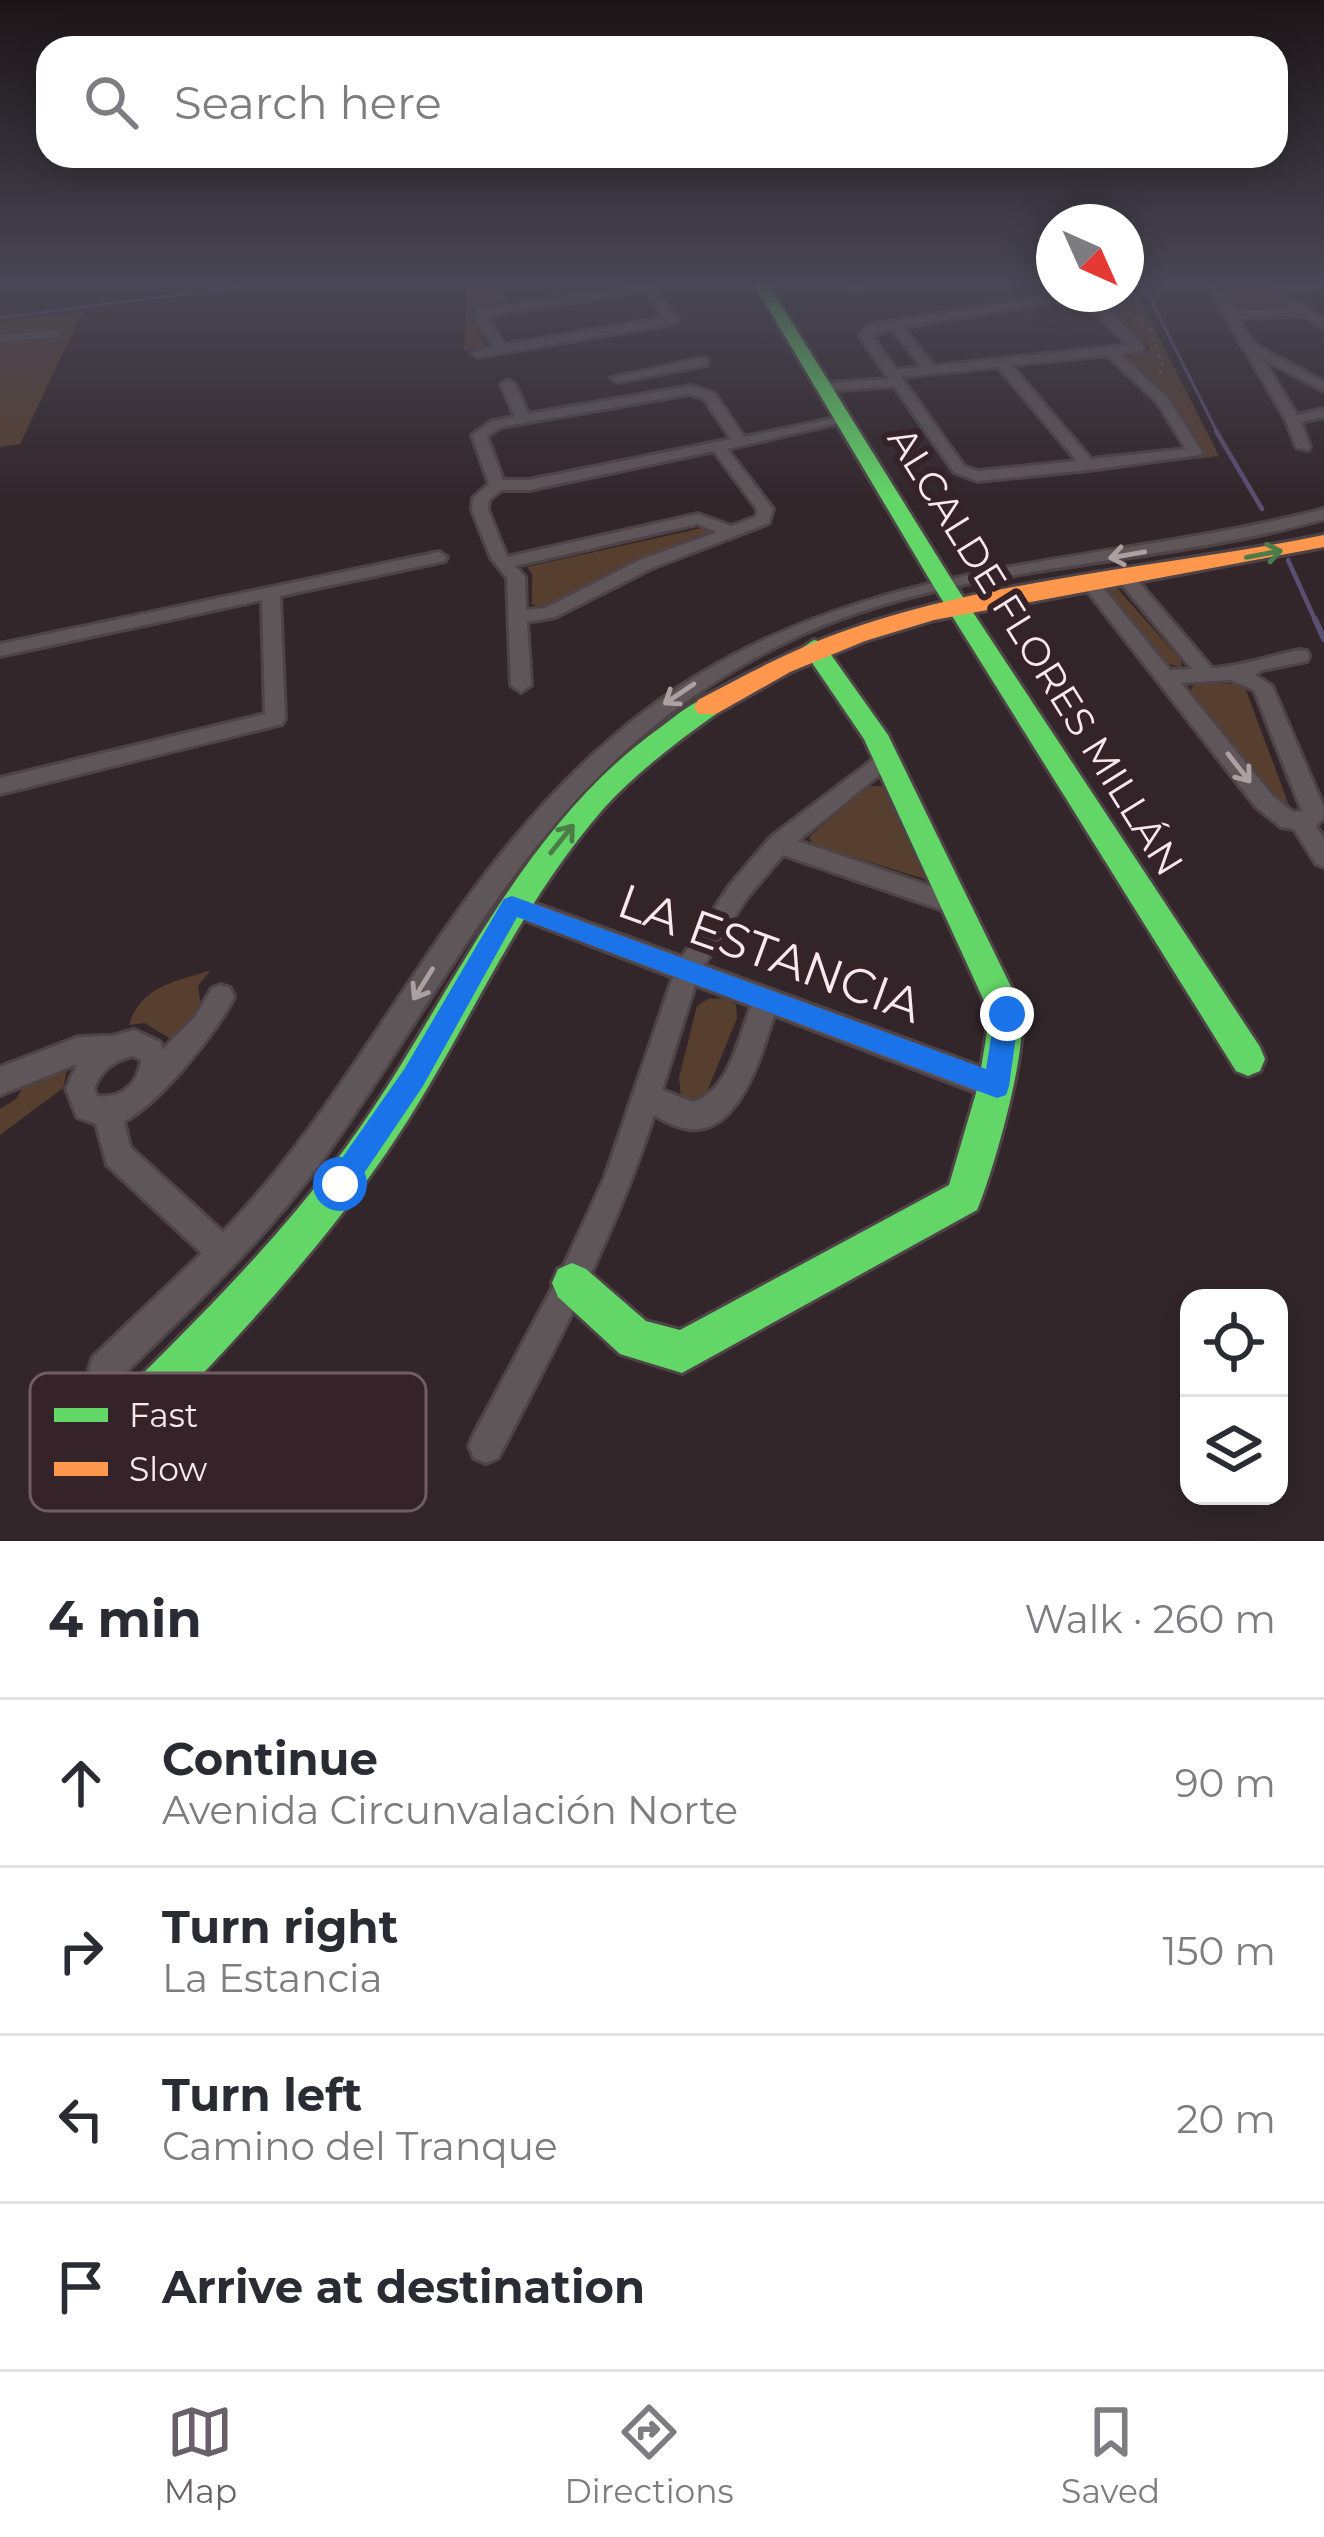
<!DOCTYPE html>
<meta charset="utf-8">
<style>
:root{--surface:#fff;--page:#f2f2f3;--text:#2b2b33;--muted:#7c7c81;--line:#e1e1e2;--accent:#686268}
body{margin:0;font-family:Montserrat,sans-serif;background:var(--page);color:var(--text)}
.controls{position:absolute;right:36px;bottom:36px;display:grid;overflow:hidden;border-radius:24px;box-shadow:0 6px 30px #0003}
.controls button{width:108px;height:108px;display:grid;place-items:center;padding:0;border:0;border-bottom:3px solid var(--line);background:var(--surface);color:var(--text);font:60px sans-serif}
.compass{position:absolute;left:1036px;top:204px;width:108px;height:108px;border-radius:50%;background:var(--surface);box-shadow:0 6px 30px #0003;rotate:135deg}
.stop{position:absolute;width:36px;height:36px;margin:-27px;border:9px solid #1a73e8;border-radius:50%;background:#fff}
.stop.end{background:#1a73e8;border-color:#fff;box-shadow:0 3px 12px #0008}
.list{margin:0;padding:0;list-style:none}
h2{display:flex;justify-content:space-between;align-items:center;height:156px;margin:0;padding:0 48px;font-size:51px}
h2 small{font-size:39px;font-weight:400;color:var(--muted)}
.list li{display:grid;grid-template-columns:78px 1fr auto;gap:36px;align-items:center;box-sizing:border-box;height:168px;padding:0 48px;border-top:3px solid var(--line)}
.list b{display:block;font-size:45px;white-space:nowrap}
.list p{margin:0;font-size:39px;white-space:nowrap;color:var(--muted)}
.list em{font-size:39px;font-style:normal;color:var(--muted)}
.icon{flex:none;width:66px;height:66px;fill:none;stroke:currentColor;stroke-width:2;stroke-linecap:round;stroke-linejoin:round}
.map{position:relative;flex:none;width:1324px;height:1541px;overflow:hidden}
.search{position:absolute;background:var(--surface);box-shadow:0 6px 30px #0003;left:36px;right:36px;top:36px;height:132px;display:flex;align-items:center;gap:30px;box-sizing:border-box;padding:0 42px;border-radius:36px;color:var(--muted);font-size:45px}
.sheet{height:828px;background:var(--surface)}
nav{display:flex;justify-content:space-around;align-items:center;box-sizing:border-box;height:168px;border-top:3px solid var(--line);background:var(--surface);font-size:33px;color:var(--muted)}
nav a{display:grid;justify-items:center;gap:6px}
nav .on{color:var(--accent)}
.map>svg:first-child{display:block}
.green{fill:#573f30}
.lines{fill:none;stroke-linecap:round;stroke-linejoin:round}
.stream-far2{stroke:#5a4e71;stroke-width:3}
.stream-far1{stroke:#5a4e71;stroke-width:4.5}
.stream{stroke:#5a4e71;stroke-width:6}
.lane-casing{stroke:#4e4347;stroke-width:9}
.street-casing{stroke:#4e4347;stroke-width:6}
.fast-casing{stroke:#4e4347;stroke-width:6}
.slow-casing{stroke:#4e4347;stroke-width:6}
.path{stroke:#665e60;stroke-width:3;stroke-dasharray:3 6;stroke-linecap:butt}
.lane{stroke:#5f5659;stroke-width:6}
.street{fill:#5f5659;fill-rule:evenodd}
.fast{fill:#63d668;fill-rule:evenodd}
.slow{fill:#ff974d;fill-rule:evenodd}
.oneway{stroke:#4c7c48}
.oneway2{stroke:#aca0a3}
.route{fill:#1a73e8}
.labels{text-anchor:middle;stroke-width:12;stroke-linejoin:round;paint-order:stroke}
.street-label{font-size:39px;fill:#f8e9ed;stroke:#362229}
.near-street-label{font-size:48px;fill:#f8e9ed;stroke:#362229}
.key{fill:#362229;stroke:#705e64;stroke-width:3}
.key-label{font-size:33px;fill:#f8e9ed}
</style>
<div class="map">
<svg width="1324" height="1541" viewBox="0 0 1324 1541">
<rect width="100%" height="100%" fill="#32262a"/>
<g class="green">
<polygon points="467,284 501,284 508,299 471,313 486,347 464,350"/>
<polygon points="1219,284 1258,284 1294,308 1235,312"/>
<polygon points="1136,292 1219,456 1197,459 1203,448 1172,403 1126,358 1148,350 1149,345 1094,299"/>
<polygon points="83,311 20,444 0,447 0,321"/>
<polygon points="706,527 714,532 544,609 532,604 532,574 527,567"/>
<polygon points="1116,587 1181,660 1182,668 1164,662 1106,592"/>
<polygon points="1196,683 1237,684 1246,690 1291,811 1284,811 1193,701 1191,688"/>
<polygon points="868,786 881,786 891,795 928,880 812,844 809,837"/>
<path d="M 211,970 L 198,986 L 202,1012 L 177,1043 L 145,1023 L 129,1025 C 141,985 176,982 211,970 Z"/>
<polygon points="726,998 736,1005 737,1018 704,1099 690,1103 681,1096 679,1078 697,1006 708,999"/>
<polygon points="68,1065 63,1088 0,1135 0,1109 16,1099 25,1084"/>
</g>
<g class="lines">
<g class="stream-far2">
<polyline points="1143,284 1218,434"/>
<polyline points="0,318 258,284"/>
</g>
<g class="stream-far1">
<polyline points="1216,431 1262,509"/>
<polyline points="1288,560 1316,622"/>
</g>
<polyline class="stream" points="1315,619 1324,639"/>
<g class="lane-casing">
<polyline id="lane" points="0,338 56,334"/>
</g>
<g class="street-casing">
<g id="street">
<path d="M 643,284 L 671,284 L 655,289 L 678,320 L 676,323 L 478,357 L 472,353 L 492,347 L 475,316 L 479,309 ZM 645,291 L 664,318 L 504,345 L 487,316 Z"/>
<path d="M 840,284 L 873,284 C 866,290 847,290 840,284 Z"/>
<polygon points="1206,284 1217,284 1235,312 1293,308 1260,284 1324,284 1324,287 1282,291 1324,319 1324,328 1302,315 1239,319 1254,344 1324,382 1324,391 1263,359 1297,415 1324,409 1324,417 1301,422 1310,447 1308,450 1296,447 1286,420"/>
<path d="M 1063,294 L 1091,294 L 1143,345 L 1143,351 L 1120,354 L 1167,397 L 1202,452 L 1200,455 L 1089,470 L 977,481 L 954,472 L 894,386 L 826,391 L 819,387 L 826,383 L 889,379 L 859,335 L 869,325 ZM 1079,298 L 1129,345 L 934,366 L 903,327 ZM 892,329 L 922,367 L 896,370 L 872,336 ZM 1107,355 L 1157,402 L 1186,449 L 1091,459 L 1011,365 ZM 998,367 L 1077,461 L 978,471 L 964,466 L 901,377 Z"/>
<polygon points="702,358 707,359 707,365 618,382 611,378"/>
<path d="M 508,380 L 515,384 L 528,414 L 691,386 L 714,393 L 744,437 L 845,416 L 852,420 L 727,449 L 773,509 L 769,523 L 652,568 L 555,617 L 527,622 L 531,685 L 521,692 L 511,685 L 507,578 L 491,558 L 472,510 L 473,498 L 489,484 L 472,435 L 492,421 L 515,417 L 501,384 ZM 690,394 L 704,399 L 731,439 L 529,480 L 503,480 L 487,436 L 501,427 ZM 714,451 L 757,509 L 756,517 L 731,526 L 698,514 L 507,557 L 488,510 L 489,500 L 501,490 L 529,490 ZM 697,524 L 717,532 L 640,560 L 545,608 L 526,610 L 525,577 L 515,566 Z"/>
<path d="M 1324,509 L 1324,519 C 1148,569 953,561 786,642 C 546,759 467,959 321,1162 C 262,1243 188,1311 117,1381 L 105,1385 L 93,1381 L 89,1369 L 93,1357 L 202,1253 L 107,1165 L 96,1124 L 77,1117 L 66,1089 L 77,1064 L 0,1095 L 0,1067 L 78,1037 L 112,1036 L 134,1030 L 160,1042 L 163,1049 L 195,1017 L 212,988 L 221,985 L 230,988 L 234,997 C 219,1030 155,1108 124,1121 L 130,1147 L 223,1232 C 333,1118 404,975 503,852 C 648,671 797,605 1021,565 C 1122,547 1224,535 1324,509 ZM 133,1056 L 141,1060 C 138,1085 121,1099 97,1096 L 94,1089 C 100,1071 114,1060 133,1056 Z"/>
<polygon points="439,552 447,557 445,561 280,596 285,719 282,724 0,794 0,778 265,714 262,600 0,656 0,644"/>
<path d="M 1125,572 L 1131,573 L 1212,668 C 1242,666 1269,656 1300,650 L 1307,651 L 1309,656 L 1307,661 L 1262,670 L 1255,675 L 1272,686 L 1324,808 L 1323,819 L 1316,826 L 1324,838 L 1324,867 L 1316,864 L 1294,829 L 1281,827 L 1256,807 L 1081,583 L 1090,577 L 1096,579 L 1170,670 L 1192,669 L 1119,581 L 1119,573 ZM 1231,680 L 1254,690 L 1302,811 L 1293,812 L 1272,795 L 1181,683 Z"/>
<path d="M 887,749 L 894,751 L 897,757 L 894,763 L 798,841 L 965,898 L 969,905 L 965,912 L 957,915 L 783,855 L 746,899 L 704,965 L 1006,1076 L 1010,1086 L 1006,1096 L 996,1100 L 774,1015 C 762,1052 740,1135 689,1129 C 677,1128 664,1121 654,1115 C 615,1236 556,1346 498,1458 L 486,1463 L 474,1458 L 469,1446 L 474,1434 L 561,1272 L 605,1177 L 673,977 L 504,912 L 500,905 L 504,898 L 512,895 L 682,957 L 730,885 L 771,837 ZM 695,985 L 751,1006 C 739,1038 729,1091 693,1102 L 662,1090 Z"/>
</g>
</g>
<g class="fast-casing">
<g id="fast">
<polygon points="754,284 768,284 955,585 1260,1047 1265,1059 1260,1071 1248,1076 1236,1071 934,587"/>
<path d="M 814,640 L 822,642 L 888,735 L 1019,1003 C 1033,1036 993,1173 977,1210 L 682,1373 L 620,1354 L 558,1297 L 552,1283 L 558,1269 L 572,1263 L 586,1269 L 646,1321 L 680,1330 L 949,1185 L 978,1086 L 990,1014 L 864,739 L 802,648 Z"/>
<path d="M 707,698 L 720,707 L 716,714 C 677,742 638,771 605,807 C 514,910 464,1040 387,1152 C 313,1260 222,1354 132,1448 L 116,1454 L 100,1448 L 94,1432 L 100,1416 C 182,1335 265,1254 335,1162 C 445,1018 509,835 661,727 C 676,716 690,703 707,698 Z"/>
</g>
</g>
<g class="slow-casing">
<path id="slow" d="M 1324,535 L 1324,547 L 934,620 L 865,641 L 790,672 L 716,714 L 698,714 L 694,707 L 698,700 C 747,674 795,648 847,630 C 1000,577 1166,567 1324,535 Z"/>
</g>
<g class="path">
<polyline points="485,290 510,287"/>
<polyline points="1108,297 1127,306 1130,316 1150,331 1163,366 1159,376"/>
<polyline points="473,301 483,291 481,284"/>
</g>
<use href="#lane" class="lane"/>
<use href="#street" class="street"/>
<use href="#fast" class="fast"/>
<use href="#slow" class="slow"/>
</g>
<defs><path id="oneway-shaft" d="M-6 0H5M1.5-3L5.5 0L1.5 3" fill="none" stroke-width="1.6" stroke-linecap="round" stroke-linejoin="round" transform="scale(3)"/></defs>
<g class="oneway">
<use href="#oneway-shaft" transform="translate(1264 554) rotate(-11)"/>
<use href="#oneway-shaft" transform="translate(562 839) rotate(-51)"/>
</g>
<g class="oneway2">
<use href="#oneway-shaft" transform="translate(1127 555) rotate(170)"/>
<use href="#oneway-shaft" transform="translate(679 694) rotate(146)"/>
<use href="#oneway-shaft" transform="translate(1239 768) rotate(52)"/>
<use href="#oneway-shaft" transform="translate(423 984) rotate(122)"/>
</g>
<linearGradient id="sky" x2="0" y2="1"><stop stop-color="#1c1517"/><stop offset="0.57" stop-color="#494755"/><stop offset="1" stop-color="#494755" stop-opacity="0"/></linearGradient>
<rect width="1324" height="499" fill="url(#sky)"/>
<polygon class="route" points="512,896 986,1069 995,1014 1007,1002 1019,1014 1009,1086 1006,1095 997,1098 517,917 423,1086 350,1194 340,1198 331,1194 327,1184 331,1174 405,1068 504,899"/>
<g class="labels">
<g class="street-label">
<text transform="translate(1036 651) rotate(58)" y="14">ALCALDE FLORES MILLÁN</text>
</g>
<g class="near-street-label">
<text transform="translate(770 953) rotate(20)" y="17">LA ESTANCIA</text>
</g>
</g>
<rect x="30" y="1373" width="396" height="138" rx="18" class="key"/>
<rect x="54" y="1408" width="54" height="14" fill="#63d668"/>
<rect x="54" y="1462" width="54" height="14" fill="#ff974d"/>
<g class="key-label">
<text x="129" y="1427">Fast</text>
<text x="129" y="1481">Slow</text>
</g>
</svg>
<div class="controls">
<button><svg class="icon" aria-label="locate" viewBox="0 0 24 24"><circle cx="12" cy="12" r="6"/><path d="M12 2v4M12 18v4M2 12h4M18 12h4"/></svg></button>
<button><svg class="icon" aria-label="layers" viewBox="0 0 24 24"><path d="M12 4l9 5-9 5-9-5zM3 14l9 5 9-5"/></svg></button>
</div>
<svg class="compass" viewBox="-18 -18 36 36"><path d="M0-13l5 13h-10z" fill="#e53935"/><path d="M0 13l5-13h-10z" fill="#7c7c81"/></svg>
<div class="stop" style="left:340px;top:1184px"></div>
<div class="stop end" style="left:1007px;top:1014px"></div>
<div class="search"><svg class="icon" aria-label="search" viewBox="0 0 24 24"><circle cx="10" cy="10" r="6"/><path d="M15 15l6 6"/></svg>Search here</div>
</div>
<section class="sheet">
<h2>4 min<small>Walk · 260 m</small></h2>
<ul class="list">
<li><svg class="icon" aria-label="ahead" viewBox="0 0 24 24"><path d="M12 20V5M6 11l6-6 6 6"/></svg><div><b>Continue</b><p>Avenida Circunvalación Norte</p></div><em>90 m</em></li>
<li><svg class="icon" aria-label="right" viewBox="0 0 24 24"><path d="M7 20v-9h11M14 6l5 5-5 5"/></svg><div><b>Turn right</b><p>La Estancia</p></div><em>150 m</em></li>
<li><svg class="icon" aria-label="left" viewBox="0 0 24 24"><path d="M17 20v-9H6M10 6l-5 5 5 5"/></svg><div><b>Turn left</b><p>Camino del Tranque</p></div><em>20 m</em></li>
<li><svg class="icon" aria-label="arrive" viewBox="0 0 24 24"><path d="M6 21V4h12l-3 4 3 4H6"/></svg><div><b>Arrive at destination</b></div></li>
</ul>
</section>
<nav>
<a class="on"><svg class="icon" aria-label="map" viewBox="0 0 24 24"><path d="M3 6l6-2 6 2 6-2v14l-6 2-6-2-6 2zM9 4v14M15 6v14"/></svg>Map</a>
<a><svg class="icon" aria-label="directions" viewBox="0 0 24 24"><path d="M12 3l9 9-9 9-9-9zM9 14v-3h6M13 9l2 2-2 2"/></svg>Directions</a>
<a><svg class="icon" aria-label="saved" viewBox="0 0 24 24"><path d="M7 4h10v16l-5-4-5 4z"/></svg>Saved</a>
</nav>
